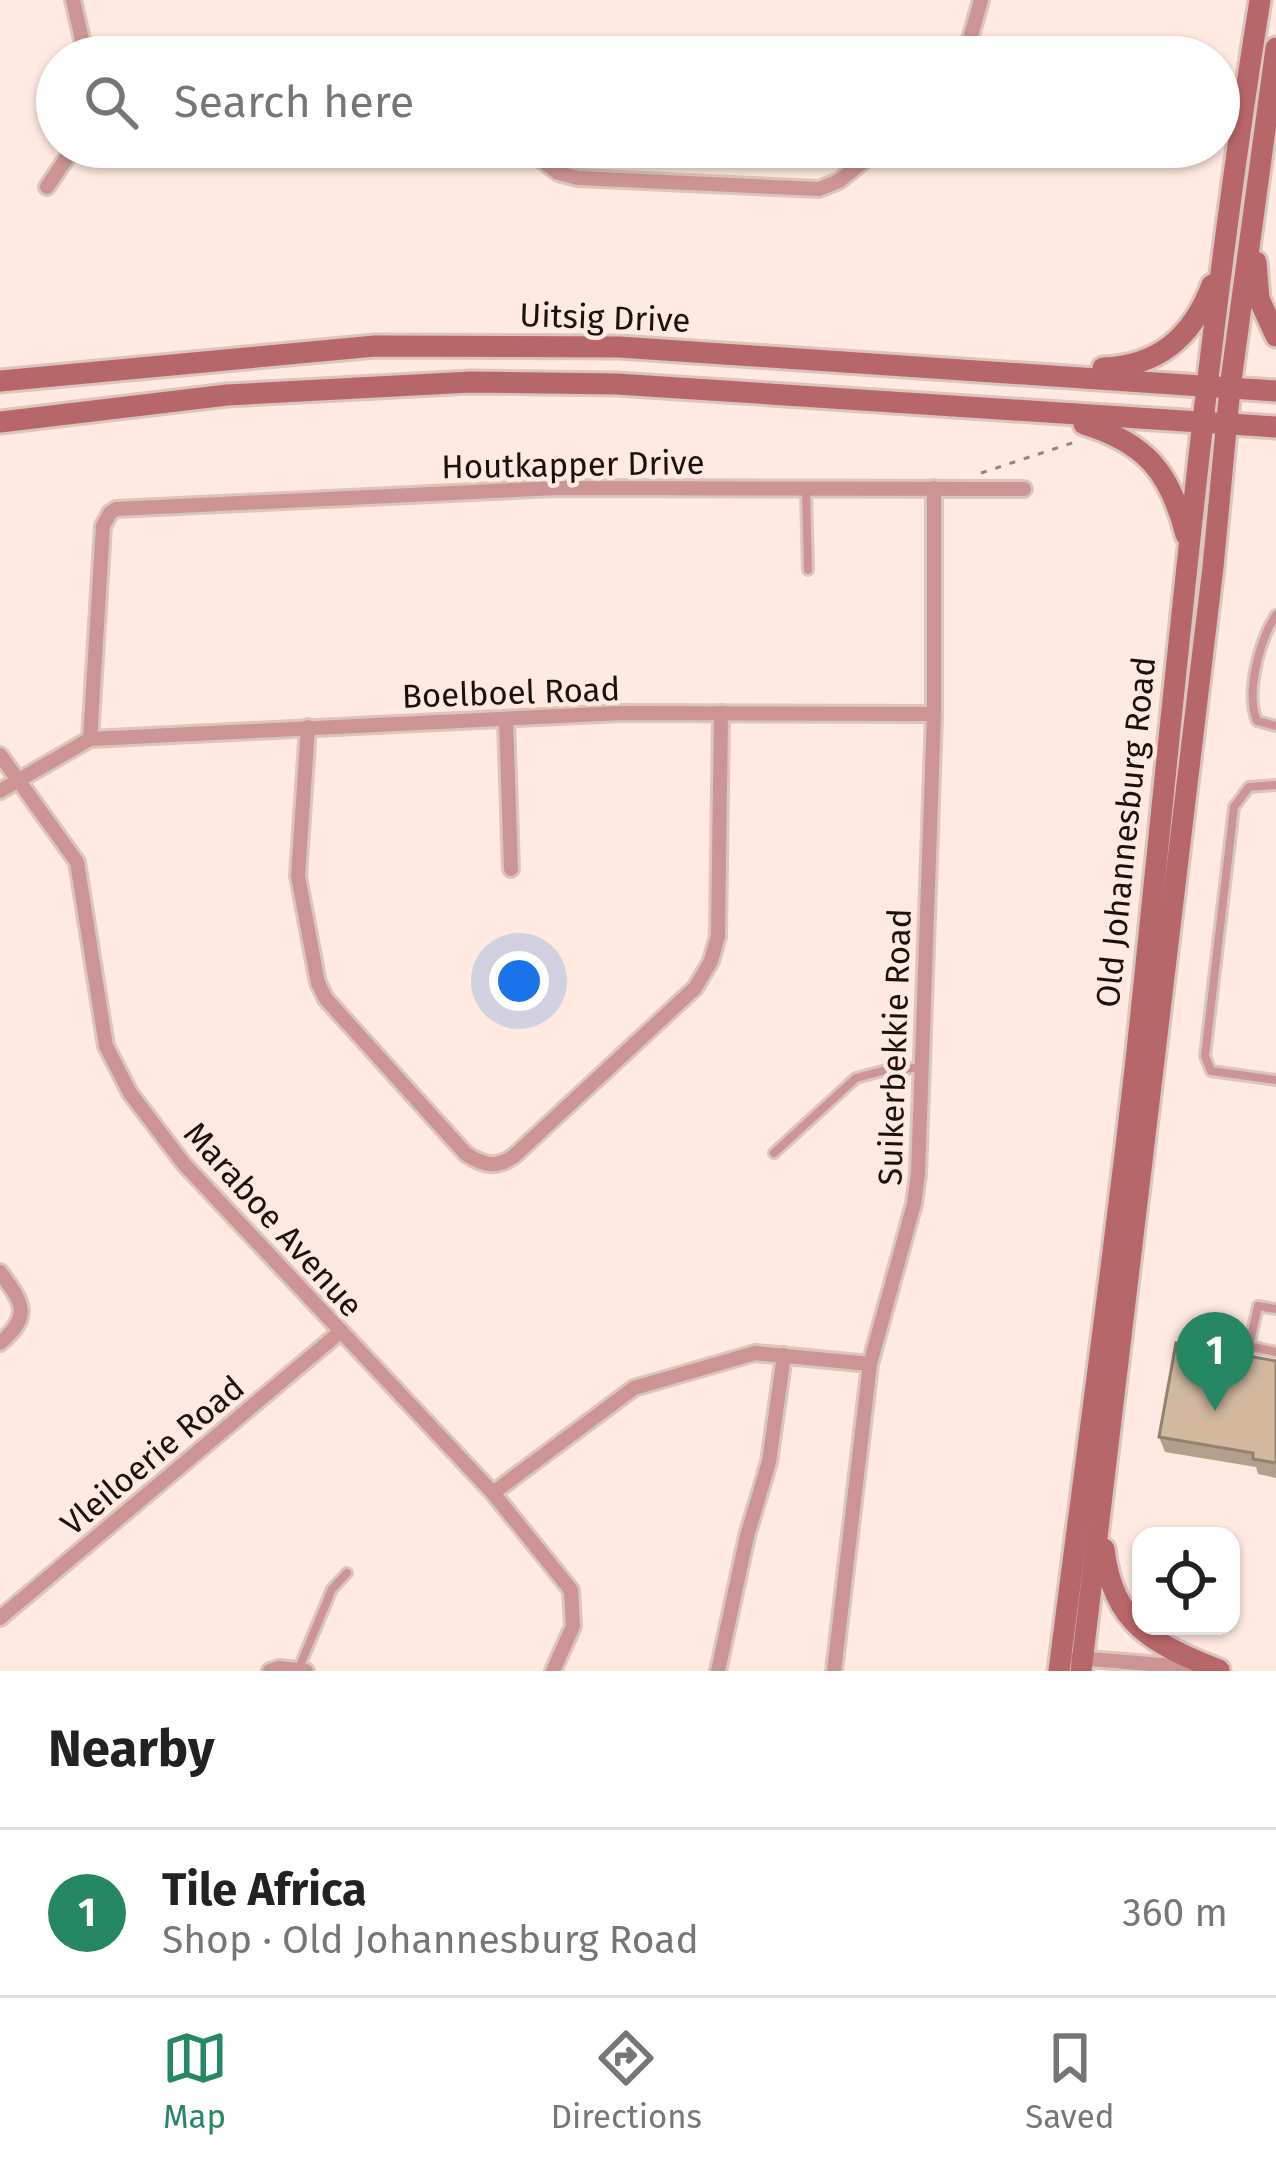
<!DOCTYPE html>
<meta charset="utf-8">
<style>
:root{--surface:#fff;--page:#f2f2f2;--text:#222;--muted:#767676;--line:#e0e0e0;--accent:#268862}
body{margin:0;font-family:"Fira Sans",sans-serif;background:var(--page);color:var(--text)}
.controls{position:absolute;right:36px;bottom:36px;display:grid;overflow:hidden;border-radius:24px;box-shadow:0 3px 9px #0004}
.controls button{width:108px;height:108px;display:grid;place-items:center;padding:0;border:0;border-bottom:3px solid var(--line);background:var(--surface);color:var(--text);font:60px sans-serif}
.you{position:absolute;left:519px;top:981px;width:42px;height:42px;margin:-30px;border:9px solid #fff;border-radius:50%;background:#1a73e8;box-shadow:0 0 0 18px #1a73e833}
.badge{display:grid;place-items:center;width:78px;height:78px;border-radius:50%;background:var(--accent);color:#fff;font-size:39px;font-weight:700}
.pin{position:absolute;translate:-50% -99px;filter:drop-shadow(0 3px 6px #0008)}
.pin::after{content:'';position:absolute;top:63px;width:42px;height:36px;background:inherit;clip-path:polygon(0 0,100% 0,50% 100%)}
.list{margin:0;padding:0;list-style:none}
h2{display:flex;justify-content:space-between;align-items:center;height:156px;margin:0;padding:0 48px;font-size:51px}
h2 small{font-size:39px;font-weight:400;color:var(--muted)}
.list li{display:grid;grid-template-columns:78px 1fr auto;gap:36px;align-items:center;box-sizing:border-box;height:168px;padding:0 48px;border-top:3px solid var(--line)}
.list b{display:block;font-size:45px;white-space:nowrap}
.list p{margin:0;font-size:39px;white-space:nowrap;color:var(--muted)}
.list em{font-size:39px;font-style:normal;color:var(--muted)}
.icon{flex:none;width:66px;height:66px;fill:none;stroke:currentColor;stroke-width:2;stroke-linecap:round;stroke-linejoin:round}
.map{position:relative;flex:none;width:1276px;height:1671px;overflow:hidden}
.search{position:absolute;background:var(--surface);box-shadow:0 3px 9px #0004;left:36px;right:36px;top:36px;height:132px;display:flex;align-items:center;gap:30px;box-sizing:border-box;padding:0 42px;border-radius:66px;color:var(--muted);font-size:45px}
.sheet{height:324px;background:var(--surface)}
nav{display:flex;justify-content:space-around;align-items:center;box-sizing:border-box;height:168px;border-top:3px solid var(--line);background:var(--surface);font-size:33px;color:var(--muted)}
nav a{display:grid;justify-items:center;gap:6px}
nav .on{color:var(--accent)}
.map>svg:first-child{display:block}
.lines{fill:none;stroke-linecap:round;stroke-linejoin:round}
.service-casing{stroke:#dbc6be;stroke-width:14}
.minor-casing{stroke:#dbc6be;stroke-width:20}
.secondary-casing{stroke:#dbc6be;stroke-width:27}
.path{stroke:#95847d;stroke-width:3;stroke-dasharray:6 9;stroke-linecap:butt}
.service{stroke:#cd9494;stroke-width:8}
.minor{stroke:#cd9494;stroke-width:14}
.secondary{stroke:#b86769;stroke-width:21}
.wall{fill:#b59f8a}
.building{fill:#d2b9a0;stroke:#938270;stroke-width:3}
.labels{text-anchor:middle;stroke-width:9;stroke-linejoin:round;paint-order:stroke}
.street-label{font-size:33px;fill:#1b100b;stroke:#ffe9e0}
</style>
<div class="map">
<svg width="1276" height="1671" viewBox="0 0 1276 1671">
<rect width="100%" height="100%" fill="#ffe9e0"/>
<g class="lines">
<g class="service-casing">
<g id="service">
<polyline points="806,490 808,570"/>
<path d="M 1276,615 C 1260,639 1245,693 1257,721 L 1276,726"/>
<polyline points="1276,785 1249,787 1234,807 1205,1056 1211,1071 1276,1080"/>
<polyline points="774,1153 856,1078 890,1069 922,1068"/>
<polyline points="1276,1309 1258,1306 1249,1346 1276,1352"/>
<polyline points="299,1668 332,1589 347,1573"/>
</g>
</g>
<g class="minor-casing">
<g id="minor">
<polyline points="73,0 86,57"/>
<polyline points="965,57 981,0"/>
<polyline points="525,147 558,173 578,178 819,189 839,181 881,147"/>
<polyline points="47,187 74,147"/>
<polyline points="506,720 511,869"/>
<path d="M 308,727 L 298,876 L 318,983 L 326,999 L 466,1154 C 483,1165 496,1169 514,1156 L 695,988 L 711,961 L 718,936 L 721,713"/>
<polyline points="90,739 621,713 934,714"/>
<polyline points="0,755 77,862 106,1046 130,1093 184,1164 493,1493 571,1590 573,1626 553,1671"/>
<polyline points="0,791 90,739 103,526 110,513 116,509 555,488 1024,489"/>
<path d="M 0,1272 C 22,1302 33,1315 0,1343"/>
<polyline points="493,1493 634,1388 755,1353 870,1364"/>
<polyline points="0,1618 339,1333"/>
<polyline points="1077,1658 1199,1668"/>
<polyline points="270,1671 279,1668 306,1671"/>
<polyline points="718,1671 747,1536 769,1462 784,1355"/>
<polyline points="834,1671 870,1364 914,1204 918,1174 934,714 934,488"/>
</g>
</g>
<g class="secondary-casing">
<g id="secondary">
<polyline points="1256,262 1259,299 1276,336"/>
<path d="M 1103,368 C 1159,366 1193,336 1212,285"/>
<polyline points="0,381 375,346 619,347 1276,391"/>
<polyline points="0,422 227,395 471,382 617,384 1276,427"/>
<path d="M 1084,424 C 1146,443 1170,472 1186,535"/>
<path d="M 1104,1549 C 1113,1625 1154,1644 1219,1670"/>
<path d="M 1059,1671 C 1085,1465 1114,1259 1137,1051 C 1174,701 1204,349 1260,0"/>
<polyline points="1081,1671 1213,567 1230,388 1276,48"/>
</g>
</g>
<polyline class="path" points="981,473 1075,442"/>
<use href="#service" class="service"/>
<use href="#minor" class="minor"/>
<use href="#secondary" class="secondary"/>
</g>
<polygon class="wall" points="1276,1361 1276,1478 1258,1474 1256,1467 1165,1452 1159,1437"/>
<polygon class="building" points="1176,1343 1276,1361 1276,1463 1253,1459 1253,1453 1159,1437"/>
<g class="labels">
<g class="street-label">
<text transform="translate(605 317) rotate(2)" y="12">Uitsig Drive</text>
<text transform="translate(573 464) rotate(-1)" y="12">Houtkapper Drive</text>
<text transform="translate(511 692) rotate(-2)" y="12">Boelboel Road</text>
<text transform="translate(1125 832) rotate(-84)" y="12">Old Johannesburg Road</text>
<text transform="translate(894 1047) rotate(-88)" y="12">Suikerbekkie Road</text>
<text transform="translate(274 1219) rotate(48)" y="12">Maraboe Avenue</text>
<text transform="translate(152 1455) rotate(-40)" y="12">Vleiloerie Road</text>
</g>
</g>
</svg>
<div class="controls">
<button><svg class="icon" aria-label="locate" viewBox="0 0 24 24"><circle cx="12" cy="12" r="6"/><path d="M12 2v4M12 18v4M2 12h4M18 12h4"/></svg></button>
</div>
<div class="you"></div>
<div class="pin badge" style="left:1215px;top:1411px">1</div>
<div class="search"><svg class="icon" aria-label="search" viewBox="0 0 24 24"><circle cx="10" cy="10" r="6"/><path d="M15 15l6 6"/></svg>Search here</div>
</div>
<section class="sheet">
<h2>Nearby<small></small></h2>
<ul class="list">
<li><span class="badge">1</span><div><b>Tile Africa</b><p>Shop · Old Johannesburg Road</p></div><em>360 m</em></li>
</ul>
</section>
<nav>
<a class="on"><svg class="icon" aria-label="map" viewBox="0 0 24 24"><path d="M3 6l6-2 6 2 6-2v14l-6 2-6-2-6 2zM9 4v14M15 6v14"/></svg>Map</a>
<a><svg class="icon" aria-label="directions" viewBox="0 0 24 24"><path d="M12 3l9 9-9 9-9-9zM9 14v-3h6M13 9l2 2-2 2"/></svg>Directions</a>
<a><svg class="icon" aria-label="saved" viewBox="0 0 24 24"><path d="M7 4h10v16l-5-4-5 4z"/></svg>Saved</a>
</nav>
